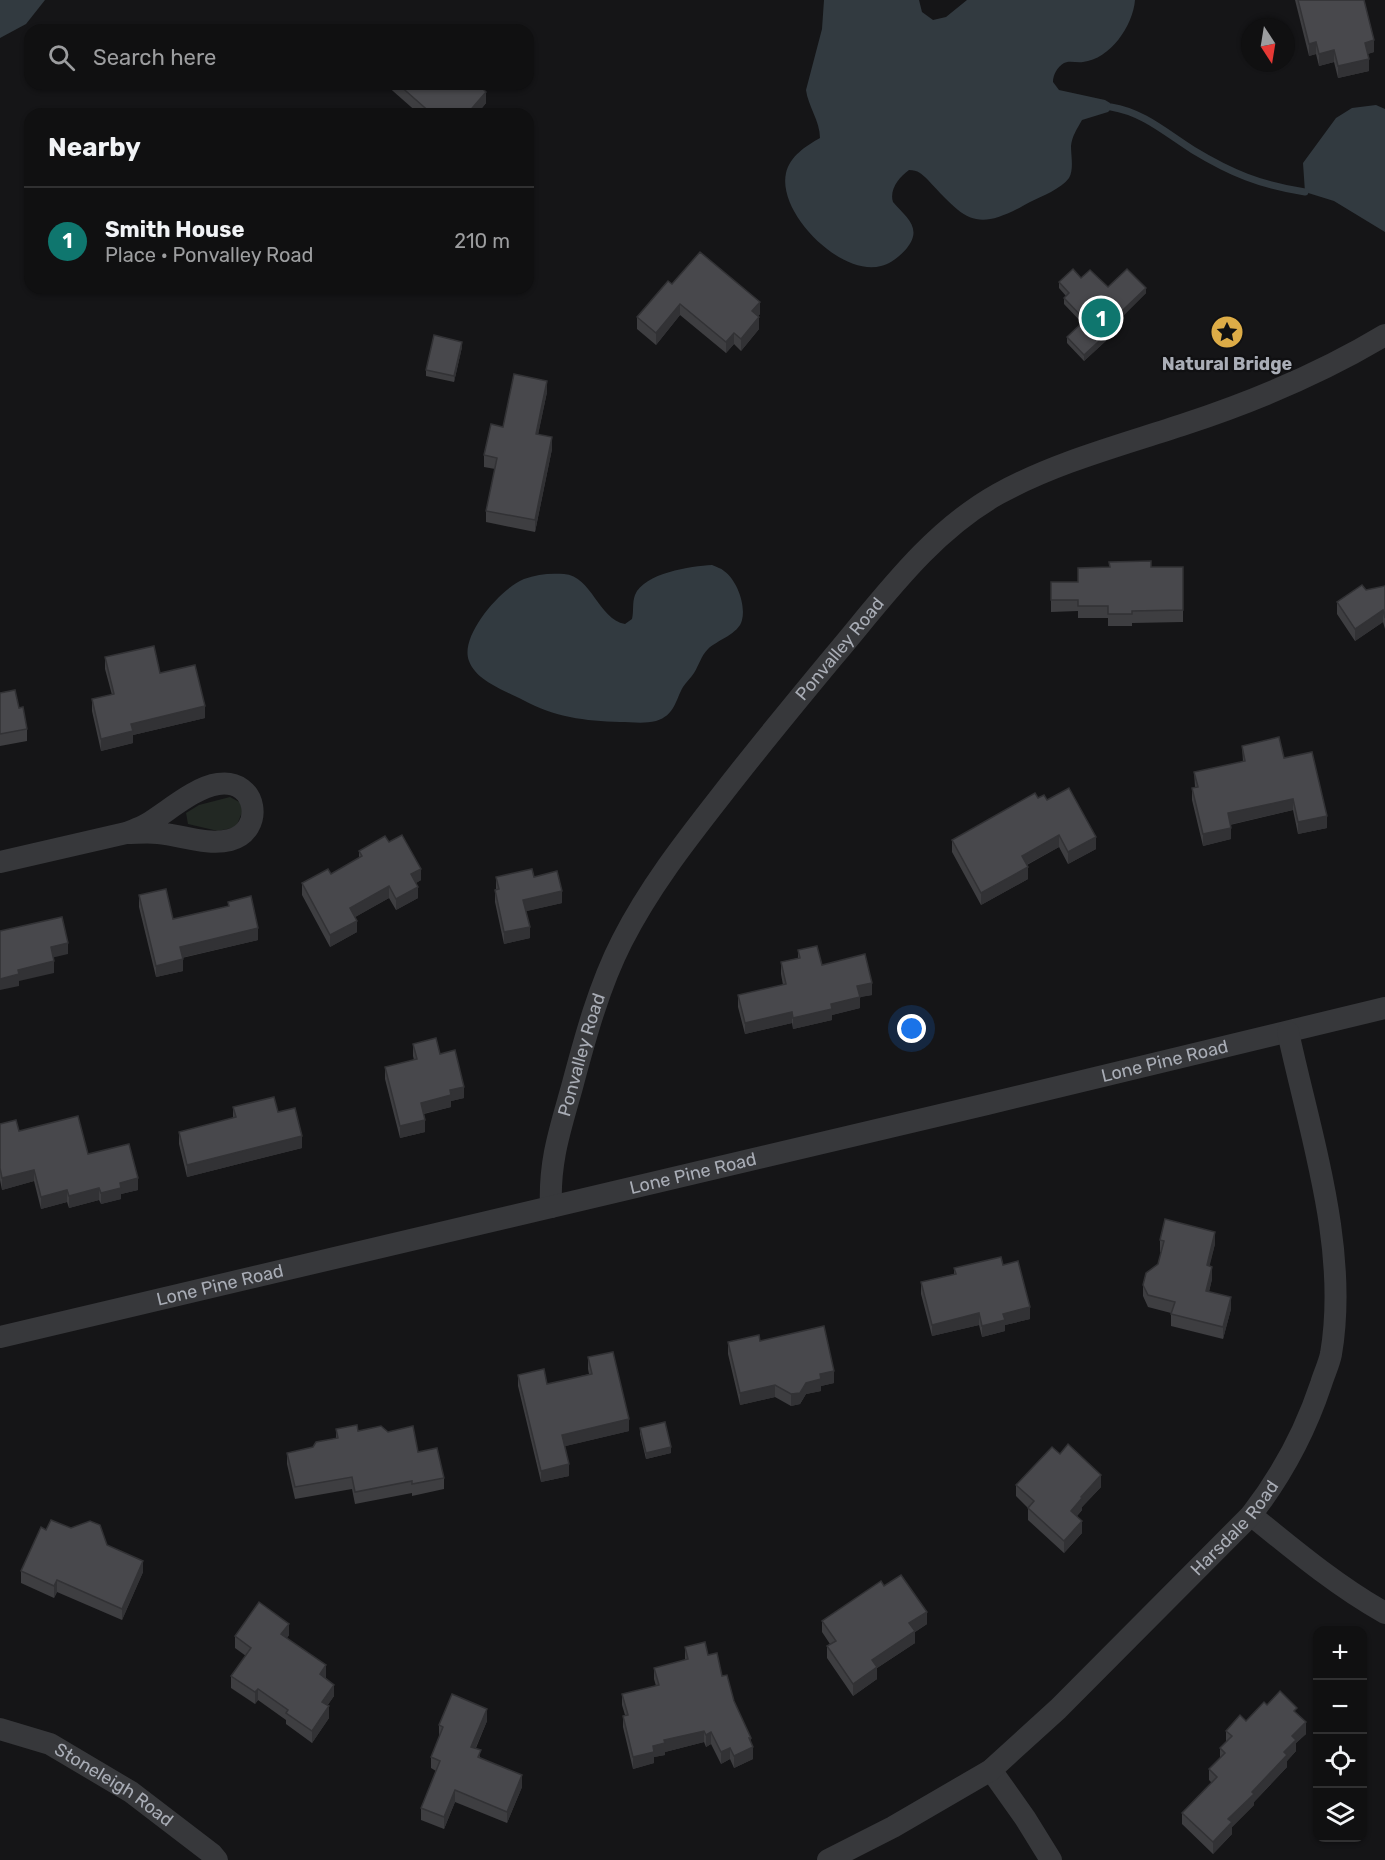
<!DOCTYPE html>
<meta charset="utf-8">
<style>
:root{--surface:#101011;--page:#19191a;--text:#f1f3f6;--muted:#9c9d9f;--line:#303031;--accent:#0f766e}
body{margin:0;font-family:Rubik,sans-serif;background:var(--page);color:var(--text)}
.controls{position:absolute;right:18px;bottom:18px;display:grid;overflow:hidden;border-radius:12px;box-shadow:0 2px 4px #0004}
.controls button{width:54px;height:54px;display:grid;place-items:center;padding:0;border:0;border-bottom:2px solid var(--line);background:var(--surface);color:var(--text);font:30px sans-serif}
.compass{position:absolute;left:1241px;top:18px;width:54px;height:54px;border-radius:50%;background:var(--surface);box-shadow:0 2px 4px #0004;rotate:168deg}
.you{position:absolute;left:912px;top:1029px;width:21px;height:21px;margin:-15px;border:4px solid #fff;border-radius:50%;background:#1a73e8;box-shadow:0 0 0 9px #1a73e833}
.badge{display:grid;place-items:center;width:39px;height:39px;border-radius:50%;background:var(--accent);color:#fff;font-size:20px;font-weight:700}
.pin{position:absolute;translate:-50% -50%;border:3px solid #fff;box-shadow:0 2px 6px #0006}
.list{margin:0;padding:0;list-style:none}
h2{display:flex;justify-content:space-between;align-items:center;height:78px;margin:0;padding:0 24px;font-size:26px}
h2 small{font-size:20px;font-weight:400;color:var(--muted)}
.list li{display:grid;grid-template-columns:39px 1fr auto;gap:18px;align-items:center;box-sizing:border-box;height:108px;padding:0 24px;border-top:2px solid var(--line)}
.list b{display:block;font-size:22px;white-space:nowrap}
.list p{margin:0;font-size:20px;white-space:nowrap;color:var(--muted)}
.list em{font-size:20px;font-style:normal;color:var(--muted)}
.icon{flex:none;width:33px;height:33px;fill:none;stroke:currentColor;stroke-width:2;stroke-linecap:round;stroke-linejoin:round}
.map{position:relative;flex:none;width:1385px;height:1860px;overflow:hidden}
.search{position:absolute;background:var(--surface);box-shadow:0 2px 4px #0004;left:24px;top:24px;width:510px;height:66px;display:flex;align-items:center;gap:15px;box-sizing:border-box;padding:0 21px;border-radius:18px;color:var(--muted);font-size:22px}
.panel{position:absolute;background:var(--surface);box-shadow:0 2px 4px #0004;left:24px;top:108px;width:510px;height:186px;border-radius:18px}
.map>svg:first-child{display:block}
.green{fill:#222823}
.water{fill:#323a40}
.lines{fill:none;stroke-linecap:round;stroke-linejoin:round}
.stream{stroke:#323a40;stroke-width:7}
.minor{stroke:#37383b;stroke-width:22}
.wall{fill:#3e3e41}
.shaded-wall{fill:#323235}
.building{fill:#48484c;stroke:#323235;stroke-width:1.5}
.labels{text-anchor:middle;stroke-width:4.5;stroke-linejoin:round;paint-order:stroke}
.poi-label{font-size:18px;font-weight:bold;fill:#a9adb6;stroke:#101012}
.street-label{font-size:18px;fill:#a9adb6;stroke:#101012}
</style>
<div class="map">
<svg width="1385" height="1860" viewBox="0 0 1385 1860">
<rect width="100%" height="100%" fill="#151517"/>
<polygon class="green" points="230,797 241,803 243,810 236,827 218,831 188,824 186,813 199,805"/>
<g class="water">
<polygon points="0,0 45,0 26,24 0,38"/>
<path d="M 824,0 L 919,0 L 922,12 L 933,20 L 946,17 L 967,0 L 1135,0 C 1133,26 1110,59 1083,62 C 1076,63 1070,60 1064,63 C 1057,67 1053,75 1053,82 L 1059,90 L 1105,100 L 1110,103 L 1112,108 L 1108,112 L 1082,120 C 1077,129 1072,136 1071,146 C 1071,156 1074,169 1069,178 C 1061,189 1042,196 1030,202 C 976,233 967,222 928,180 C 922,174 918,170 909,170 C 899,177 889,190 893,202 C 906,217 923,228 907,248 C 901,255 891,264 881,266 C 842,277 777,214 786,173 C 790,156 806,146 820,138 C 820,121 808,106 806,90 L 822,29 Z"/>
<polygon points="1376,105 1385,109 1385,232 1334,201 1305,192 1303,163 1336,118 1352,108"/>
<path d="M 712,565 C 716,567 721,568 724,571 C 737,580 746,605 742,620 C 739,634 717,640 708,649 C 701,656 699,665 694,673 C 691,678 686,682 683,687 C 675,701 675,715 656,721 C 644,724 631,722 620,722 C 585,721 554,717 523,700 C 506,691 476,681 469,661 C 459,636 501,588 524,579 C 537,574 550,573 564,574 C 592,576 598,619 625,624 L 632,619 C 634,611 632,603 635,595 C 644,573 691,566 712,565 Z"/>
</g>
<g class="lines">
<path class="stream" d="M 1111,107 C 1143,112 1166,133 1193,150 C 1231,173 1260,185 1305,192"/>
<g class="minor">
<path d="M 0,862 L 126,833 C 133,830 141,828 147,824 C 167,812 195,787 218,784 C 258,778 265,831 230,840 C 208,846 181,835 158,833 C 148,832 137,833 126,833"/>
<path id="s1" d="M 551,1207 C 549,1161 560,1130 572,1087 C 585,1038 599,986 622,941 C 649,888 684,843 720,797 C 757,749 795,703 834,656 C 883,598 930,532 998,494 C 1056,462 1122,445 1185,424 C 1255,401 1322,373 1385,335"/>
<path id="s2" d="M 0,1337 L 987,1104 L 1385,1008"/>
<path d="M 1251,1515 C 1294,1550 1337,1586 1385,1613"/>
<path id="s3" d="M 0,1729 L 50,1744 L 131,1792 L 212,1854 L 217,1860"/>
<polyline points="991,1770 1025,1818 1051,1860"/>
<path id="s4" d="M 828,1860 L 893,1827 L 991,1770 L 1058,1709 L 1251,1515 C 1282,1475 1305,1432 1321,1384 C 1324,1374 1329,1364 1331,1354 C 1349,1248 1310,1134 1288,1032"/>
</g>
</g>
<g class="wall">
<polygon points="1295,0 1364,0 1374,52 1367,54 1369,71 1338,78 1334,62 1319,66 1316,54 1309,56"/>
<polygon points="385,84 478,84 486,103 477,114 419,114"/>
<polygon points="1081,278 1108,287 1146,293 1108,331 1109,338 1084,361 1067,343 1067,337 1082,323 1064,304 1064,298 1066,296 1059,288 1059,282"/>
<polygon points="672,284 760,314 758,316 759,329 741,351 734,344 726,353 680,315 656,345 637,329 637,317"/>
<polygon points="462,347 454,382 426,376 426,370"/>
<polygon points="547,392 538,434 552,449 535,532 486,522 486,511 495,469 484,467 484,455 503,427"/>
<polygon points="1151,567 1183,567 1183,622 1132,623 1132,626 1108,626 1108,618 1078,618 1078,611 1051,612 1051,582 1078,582"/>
<polygon points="1385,586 1385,629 1383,622 1355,641 1337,614 1337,602 1366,590"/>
<polygon points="105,657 160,673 205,718 133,735 133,743 101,751 92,711 92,699 112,695 105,669"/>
<polygon points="0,693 19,708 27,729 27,741 0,746"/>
<polygon points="1242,746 1284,758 1327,828 1298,834 1293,810 1230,825 1231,839 1203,846 1192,800 1192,788 1195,787 1194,772 1243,762"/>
<polygon points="1038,798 1047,800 1096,849 1068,864 1059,847 1027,865 1028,879 981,905 952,852 952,840"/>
<polygon points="389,842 421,880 416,883 418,898 396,910 389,898 355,917 357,932 330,947 302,895 302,883 331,874 359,858 359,851"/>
<polygon points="496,877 534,877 562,903 526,911 530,938 504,944 495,902 495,890 496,889"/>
<polygon points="139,895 173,919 228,906 228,902 258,940 182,958 183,971 156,977 139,907"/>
<polygon points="798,950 872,995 860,997 860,1008 832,1015 832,1020 793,1029 792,1023 745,1034 738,1007 738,995 783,985 781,974 781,962 798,958"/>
<polygon points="413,1044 440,1054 464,1098 451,1101 451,1107 424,1114 425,1132 400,1138 385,1079 385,1067 414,1060 413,1056"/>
<polygon points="233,1107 278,1112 302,1148 187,1177 179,1144 179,1132 233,1118"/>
<polygon points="0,1124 88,1154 138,1190 121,1194 121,1199 101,1204 99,1200 69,1208 67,1202 41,1209 34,1181 2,1190 0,1180"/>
<polygon points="1160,1240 1215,1244 1209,1266 1212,1279 1209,1292 1231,1309 1223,1339 1171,1326 1171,1313 1148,1307 1143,1296 1143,1285 1158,1264 1161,1252 1160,1252"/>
<polygon points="1003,1265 1030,1319 1005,1325 1005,1331 982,1337 979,1325 932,1336 921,1294 921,1282 954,1274 954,1268"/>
<polygon points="760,1341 834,1383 821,1386 821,1391 806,1394 800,1404 791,1406 775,1397 740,1405 728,1354 728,1342"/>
<polygon points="588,1357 629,1431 565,1446 569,1476 541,1482 518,1386 518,1375 547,1384 589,1374 588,1369"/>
<polygon points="640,1428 671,1453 646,1459 640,1434"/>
<polygon points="336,1429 358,1431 388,1432 418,1452 444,1478 444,1489 412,1496 412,1493 355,1504 352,1489 295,1499 287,1464 287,1453 313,1447 336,1438"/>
<polygon points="1060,1454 1101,1487 1082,1507 1082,1510 1077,1516 1082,1533 1064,1553 1028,1520 1028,1508 1016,1496 1016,1485"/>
<polygon points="46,1530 107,1545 143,1572 122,1620 57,1592 54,1598 21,1583 21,1571"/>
<polygon points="884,1586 927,1624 915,1632 915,1643 877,1668 877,1679 853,1696 827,1658 827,1646 830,1644 822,1632 822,1621"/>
<polygon points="289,1635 287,1638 326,1677 326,1678 334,1696 327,1706 329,1718 312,1743 286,1724 286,1720 258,1700 255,1704 231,1688 231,1676 246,1656 235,1648 235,1636"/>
<polygon points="685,1647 708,1655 722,1676 751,1743 753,1759 734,1768 730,1759 721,1764 711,1744 706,1747 704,1742 665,1752 665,1755 654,1757 654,1763 633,1769 623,1727 623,1716 625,1715 622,1705 622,1694 656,1686 654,1679 654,1668 685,1660"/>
<polygon points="1267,1705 1297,1714 1306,1734 1296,1743 1296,1751 1287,1761 1287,1767 1254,1802 1254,1805 1232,1827 1232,1834 1213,1854 1182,1824 1182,1813 1212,1783 1209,1780 1209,1769 1220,1758 1220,1748 1226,1742 1226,1731 1246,1721"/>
<polygon points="487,1721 476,1748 481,1759 522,1787 507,1823 455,1802 444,1829 421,1820 421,1808 436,1771 431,1768 431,1757 439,1737 439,1725"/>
</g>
<g class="shaded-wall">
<polygon points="1374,40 1374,52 1365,55 1365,43"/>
<polygon points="1316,42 1316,54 1309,56 1309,44"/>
<polygon points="1334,50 1334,62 1319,66 1319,54"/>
<polygon points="1369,59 1369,71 1338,78 1338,66"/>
<polygon points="486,92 486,103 477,114 467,114"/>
<polygon points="1146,288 1146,293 1105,333 1105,327"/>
<polygon points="760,302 760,314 752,323 752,311"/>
<polygon points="680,304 680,315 656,345 656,333"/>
<polygon points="759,317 759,329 741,351 741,339"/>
<polygon points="1109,332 1109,338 1084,361 1084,355"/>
<polygon points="734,333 734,344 726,353 726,342"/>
<polygon points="462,342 462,347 454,382 454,376"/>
<polygon points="547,381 547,392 536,445 536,434"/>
<polygon points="552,437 552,449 535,532 535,520"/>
<polygon points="1383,610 1383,622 1355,641 1355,629"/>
<polygon points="205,706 205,718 133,735 133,743 101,751 101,739 131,724"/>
<polygon points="1293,799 1293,810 1228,825 1228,813"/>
<polygon points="1327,816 1327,828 1298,834 1298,822"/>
<polygon points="1231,828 1231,839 1203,846 1203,834"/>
<polygon points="1059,835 1059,847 1022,867 1022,856"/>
<polygon points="1096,837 1096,849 1068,864 1068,852"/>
<polygon points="1028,867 1028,879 981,905 981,893"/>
<polygon points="421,869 421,880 411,886 411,874"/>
<polygon points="389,886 389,898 350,920 350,908"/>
<polygon points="418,887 418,898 396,910 396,899"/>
<polygon points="562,891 562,903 523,912 523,900"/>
<polygon points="357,921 357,932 330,947 330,935"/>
<polygon points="530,927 530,938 504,944 504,932"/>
<polygon points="258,928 258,940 180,958 180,947"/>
<polygon points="68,943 68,954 51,958 51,947"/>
<polygon points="183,959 183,971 156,977 156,966"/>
<polygon points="54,961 54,973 19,981 19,986 0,990 0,979 18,970"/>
<polygon points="872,983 872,995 860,997 860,1008 832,1015 832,1020 793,1029 793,1018 831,1004 857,986"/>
<polygon points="792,1012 792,1023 745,1034 745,1023"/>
<polygon points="464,1087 464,1098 451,1101 451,1107 421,1114 421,1103 450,1090"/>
<polygon points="425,1120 425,1132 400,1138 400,1126"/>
<polygon points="302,1136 302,1148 187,1177 187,1165"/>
<polygon points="34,1170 34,1181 2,1190 2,1178"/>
<polygon points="138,1178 138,1190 121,1194 121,1199 101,1204 101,1193 120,1183"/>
<polygon points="99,1188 99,1200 69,1208 69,1196"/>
<polygon points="67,1190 67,1202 41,1209 41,1197"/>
<polygon points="1215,1232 1215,1244 1207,1277 1207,1265"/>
<polygon points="1212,1267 1212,1279 1206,1303 1206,1291"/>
<polygon points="1231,1297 1231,1309 1223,1339 1223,1327"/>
<polygon points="1030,1307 1030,1319 1005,1325 1005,1331 982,1337 982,1326 1003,1314"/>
<polygon points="979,1313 979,1325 932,1336 932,1325"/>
<polygon points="834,1371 834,1383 821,1386 821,1391 806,1394 800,1404 791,1406 791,1394 806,1383 820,1374"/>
<polygon points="775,1385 775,1397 740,1405 740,1393"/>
<polygon points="629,1419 629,1431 562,1447 562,1435"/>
<polygon points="671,1447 671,1453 646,1459 646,1453"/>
<polygon points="569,1464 569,1476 541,1482 541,1471"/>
<polygon points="1101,1475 1101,1487 1082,1507 1082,1510 1071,1523 1071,1511 1081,1497"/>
<polygon points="1082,1521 1082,1533 1064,1553 1064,1541"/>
<polygon points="143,1561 143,1572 122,1620 122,1609"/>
<polygon points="57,1580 57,1592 54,1598 54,1586"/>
<polygon points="927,1612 927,1624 915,1632 915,1643 877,1668 877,1679 853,1696 853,1684 872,1660 909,1623"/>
<polygon points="289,1624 289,1635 281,1646 281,1634"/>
<polygon points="326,1665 326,1677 320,1686 320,1674"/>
<polygon points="334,1685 334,1696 322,1713 322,1702"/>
<polygon points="258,1689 258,1700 255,1704 255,1692"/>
<polygon points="329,1706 329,1718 312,1743 312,1731"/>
<polygon points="487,1709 487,1721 471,1758 471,1747"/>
<polygon points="1306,1722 1306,1734 1296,1743 1296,1751 1287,1761 1287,1767 1254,1802 1254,1805 1232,1827 1232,1834 1213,1854 1213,1842 1228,1819 1284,1752 1292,1736"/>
<polygon points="704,1731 704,1742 665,1752 665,1755 654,1757 654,1763 633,1769 633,1757 664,1740"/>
<polygon points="711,1732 711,1744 706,1747 706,1735"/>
<polygon points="749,1738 751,1738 751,1748 753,1747 753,1759 734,1768 734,1756"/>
<polygon points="730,1748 730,1759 721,1764 721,1752"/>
<polygon points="522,1775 522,1787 507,1823 507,1812"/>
<polygon points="455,1790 455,1802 444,1829 444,1817"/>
</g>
<g class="building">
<polygon points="1298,0 1364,0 1374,40 1365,43 1369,59 1338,66 1334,50 1319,54 1316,42 1309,44"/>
<polygon points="398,84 478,84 486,92 467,114 432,114"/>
<polygon points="700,252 760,302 752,311 759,317 741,339 734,333 726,342 680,304 656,333 637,317 668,281 672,284"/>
<polygon points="1073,269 1081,278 1090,270 1108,287 1127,269 1146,288 1105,327 1109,332 1084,355 1067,337 1085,320 1064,298 1069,293 1059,282"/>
<polygon points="434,335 462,342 454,376 426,370"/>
<polygon points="514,374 547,381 536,434 552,437 535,520 486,511 497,458 484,455 491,424 503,427"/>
<polygon points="1151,561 1151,567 1183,567 1183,610 1132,611 1132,614 1108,614 1108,606 1078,606 1078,600 1051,600 1051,582 1078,582 1078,568 1110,567 1109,562"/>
<polygon points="1362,585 1366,590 1385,586 1385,618 1383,610 1355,629 1337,602"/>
<polygon points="154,646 160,673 195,665 205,706 131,724 133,731 101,739 92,699 114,694 105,657"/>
<polygon points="15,690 19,708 23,707 27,729 0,734 0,693"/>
<polygon points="1279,737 1284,758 1312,752 1327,816 1298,822 1293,799 1228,813 1231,828 1203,834 1192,788 1198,787 1194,772 1245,761 1242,746"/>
<polygon points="1069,788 1096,837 1068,852 1059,835 1022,856 1028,867 981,893 952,840 1035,793 1038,798 1044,795 1047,800"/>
<polygon points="402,835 421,869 411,874 418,887 396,899 389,886 350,908 357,921 330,935 302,883 328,869 331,874 362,856 359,851 385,836 389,842"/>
<polygon points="532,869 534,877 557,871 562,891 523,900 530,927 504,932 495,890 499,889 496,877"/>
<polygon points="166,889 173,919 229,906 228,902 251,896 258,928 180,947 183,959 156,966 139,895"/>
<polygon points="62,917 68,943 51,947 54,961 18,970 19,974 0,979 0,931"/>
<polygon points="817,946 822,965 865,954 872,983 857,986 860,997 831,1004 832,1009 793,1018 792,1012 745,1023 738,995 786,984 781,962 800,958 798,950"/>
<polygon points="436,1038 440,1054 455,1050 464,1087 450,1090 451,1095 421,1103 425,1120 400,1126 385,1067 417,1059 413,1044"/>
<polygon points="274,1097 278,1112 295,1108 302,1136 187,1165 179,1132 236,1117 233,1107"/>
<polygon points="78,1116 88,1154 129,1144 138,1178 120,1183 121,1188 101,1193 99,1188 69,1196 67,1190 41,1197 34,1170 2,1178 0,1168 0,1124 16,1120 19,1131"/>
<polygon points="1165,1219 1215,1232 1207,1265 1212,1267 1206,1291 1231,1297 1223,1327 1171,1314 1175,1302 1148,1295 1143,1285 1146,1273 1158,1264 1164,1241 1160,1240"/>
<polygon points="1001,1257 1003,1265 1018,1261 1030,1307 1003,1314 1005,1320 982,1326 979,1313 932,1325 921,1282 956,1274 954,1268"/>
<polygon points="824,1326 834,1371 820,1374 821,1379 806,1383 800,1393 791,1394 775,1385 740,1393 728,1342 759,1335 760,1341"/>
<polygon points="613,1352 629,1419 562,1435 569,1464 541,1471 518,1375 544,1369 547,1384 592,1374 588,1357"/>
<polygon points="665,1422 671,1447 646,1453 640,1428"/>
<polygon points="357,1425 358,1431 381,1426 388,1432 413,1426 418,1452 437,1448 444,1478 412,1484 412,1481 355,1492 352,1477 295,1487 287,1453 313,1447 316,1442 338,1438 336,1429"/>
<polygon points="1068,1444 1101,1475 1081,1497 1082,1498 1071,1511 1082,1521 1064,1541 1028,1508 1034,1501 1016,1485 1052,1447 1060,1454"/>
<polygon points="51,1520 71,1528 90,1521 100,1525 107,1545 143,1561 122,1609 57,1580 54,1586 21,1571 41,1527 46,1530"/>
<polygon points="901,1575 927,1612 909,1623 915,1631 872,1660 877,1667 853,1684 827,1646 836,1641 822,1621 881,1581 884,1586"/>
<polygon points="259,1602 289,1624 281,1634 326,1665 320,1674 334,1685 322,1702 329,1706 312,1731 286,1713 288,1710 258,1689 255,1692 231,1676 251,1648 235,1636"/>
<polygon points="705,1642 708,1655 717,1653 722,1676 727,1675 734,1701 751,1738 749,1738 753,1747 734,1756 730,1748 721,1752 711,1732 706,1735 704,1731 664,1740 665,1743 653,1746 654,1752 633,1757 623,1716 628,1715 622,1694 659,1685 654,1668 688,1659 685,1647"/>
<polygon points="1280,1691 1297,1708 1294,1711 1306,1722 1292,1736 1296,1740 1284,1752 1287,1755 1252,1792 1254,1794 1228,1819 1232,1822 1213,1842 1182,1813 1217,1777 1209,1769 1225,1753 1220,1748 1232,1736 1226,1731 1240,1715 1246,1721 1264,1702 1267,1705"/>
<polygon points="452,1694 487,1709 471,1747 481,1750 478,1757 522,1775 507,1812 455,1790 444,1817 421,1808 440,1761 431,1757 443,1727 439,1725"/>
</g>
<defs>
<g id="sight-disc" transform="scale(1.725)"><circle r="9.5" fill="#ddac47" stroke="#101012"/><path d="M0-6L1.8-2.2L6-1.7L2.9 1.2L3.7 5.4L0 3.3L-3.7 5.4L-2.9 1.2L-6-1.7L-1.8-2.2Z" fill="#111"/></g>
</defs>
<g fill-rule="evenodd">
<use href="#sight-disc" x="1227" y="332"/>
</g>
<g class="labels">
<g class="poi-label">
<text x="1227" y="370">Natural Bridge</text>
</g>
<g class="street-label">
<text dy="6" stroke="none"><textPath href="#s1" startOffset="642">Ponvalley Road</textPath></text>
<text dy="6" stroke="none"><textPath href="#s1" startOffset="156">Ponvalley Road</textPath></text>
<text dy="6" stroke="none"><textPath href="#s2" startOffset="1197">Lone Pine Road</textPath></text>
<text dy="6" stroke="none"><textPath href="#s2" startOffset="712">Lone Pine Road</textPath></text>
<text dy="6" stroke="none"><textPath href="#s2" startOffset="226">Lone Pine Road</textPath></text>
<text dy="6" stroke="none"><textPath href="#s4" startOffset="530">Harsdale Road</textPath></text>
<text dy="6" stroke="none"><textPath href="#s3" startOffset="128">Stoneleigh Road</textPath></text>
</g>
</g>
</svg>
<div class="controls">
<button>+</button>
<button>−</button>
<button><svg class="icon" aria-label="locate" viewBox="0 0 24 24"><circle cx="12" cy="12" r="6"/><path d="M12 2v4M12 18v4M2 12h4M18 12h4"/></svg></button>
<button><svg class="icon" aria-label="layers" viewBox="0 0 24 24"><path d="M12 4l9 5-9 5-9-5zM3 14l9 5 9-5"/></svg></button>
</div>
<svg class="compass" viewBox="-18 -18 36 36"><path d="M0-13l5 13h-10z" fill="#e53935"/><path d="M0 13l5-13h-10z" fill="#9c9d9f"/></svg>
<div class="you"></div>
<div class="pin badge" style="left:1101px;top:318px">1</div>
<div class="search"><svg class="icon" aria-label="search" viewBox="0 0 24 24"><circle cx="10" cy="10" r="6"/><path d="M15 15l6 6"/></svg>Search here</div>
<section class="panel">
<h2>Nearby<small></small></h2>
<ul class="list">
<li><span class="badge">1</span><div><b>Smith House</b><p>Place · Ponvalley Road</p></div><em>210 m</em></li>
</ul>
</section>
</div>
